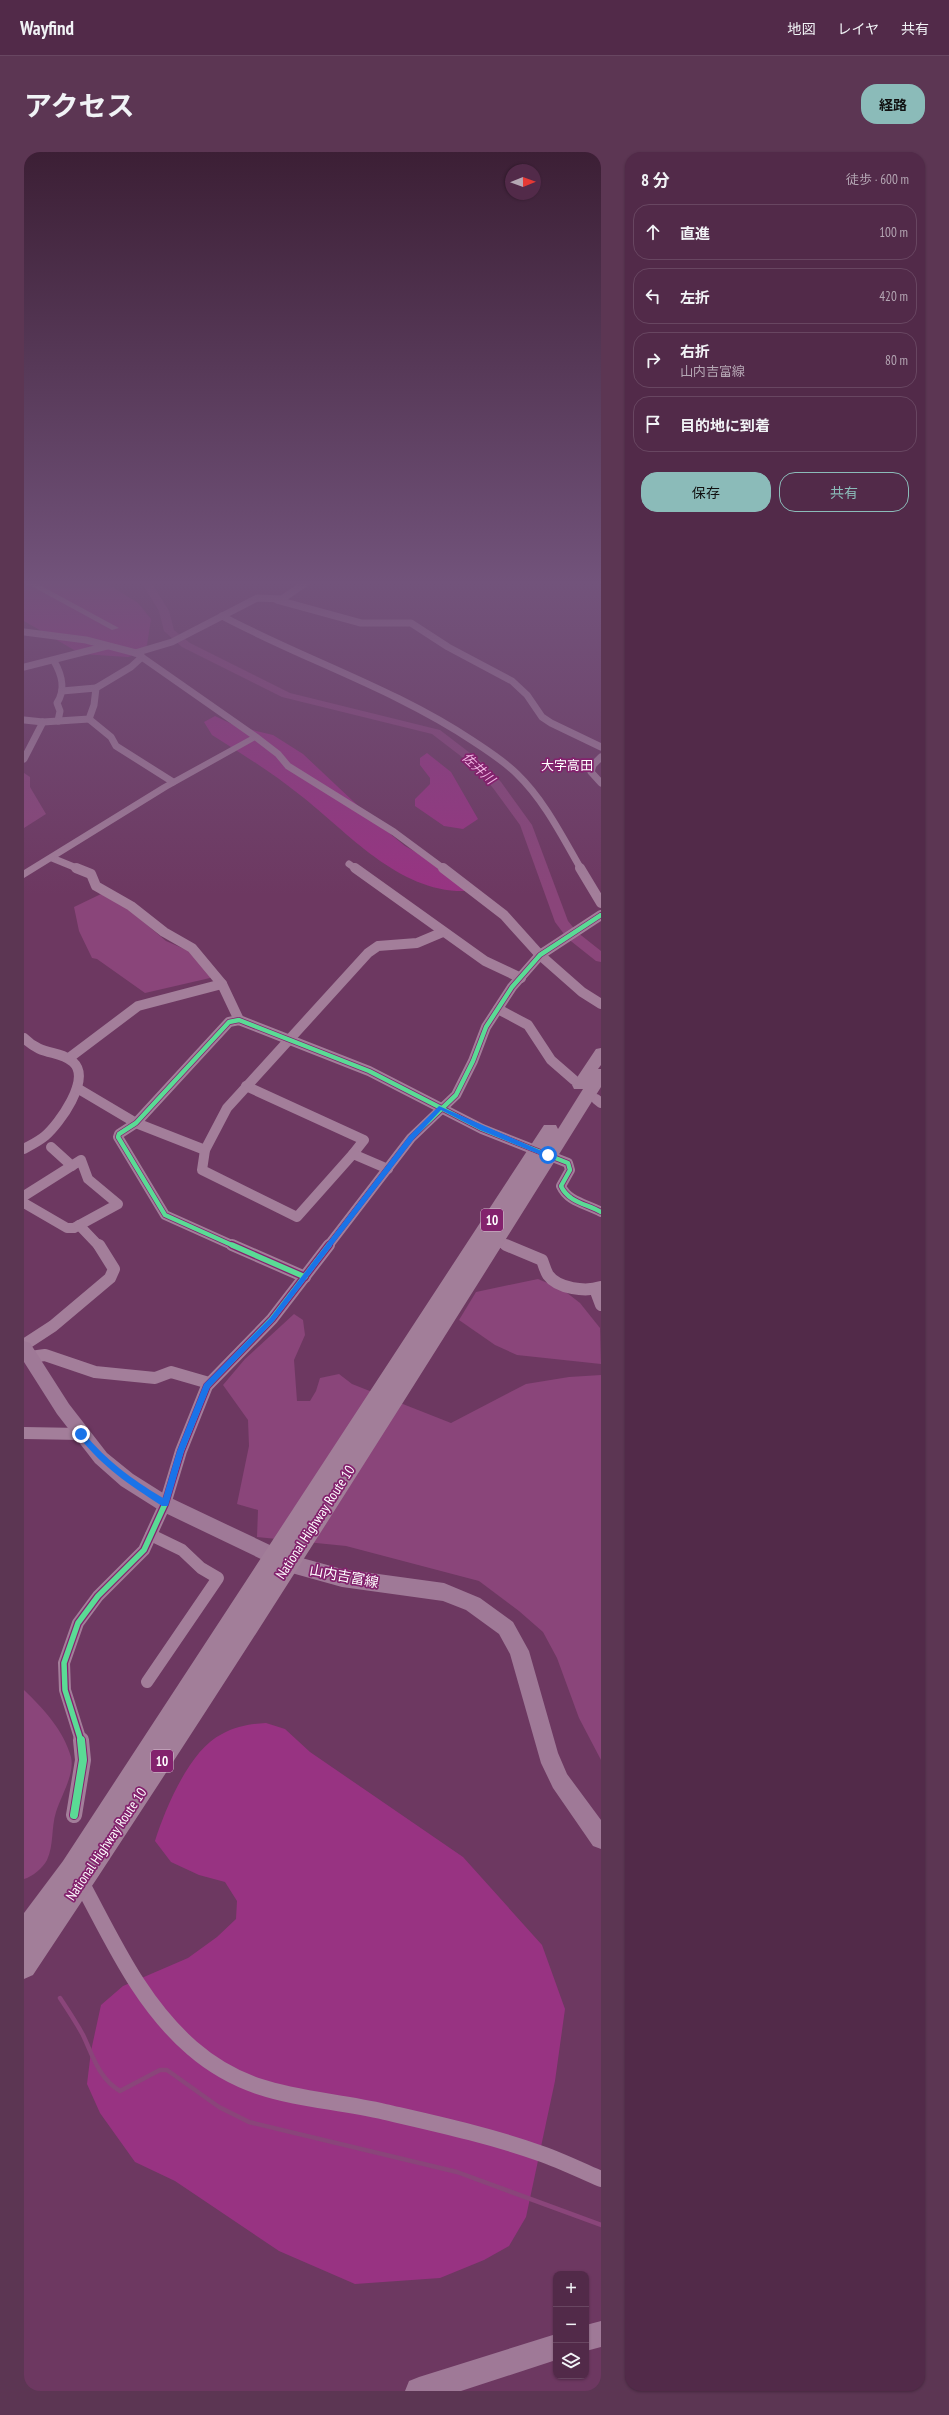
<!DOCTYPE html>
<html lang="ja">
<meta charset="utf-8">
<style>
:root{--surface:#522a49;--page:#5c3653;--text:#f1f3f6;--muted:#b5a7b4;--line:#684661;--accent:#8bbbb9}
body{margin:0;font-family:"PT Sans Narrow","Noto Sans JP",sans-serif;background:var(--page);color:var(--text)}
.controls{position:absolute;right:12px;bottom:12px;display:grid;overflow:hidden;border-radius:8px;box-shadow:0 1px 3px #0004}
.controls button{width:36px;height:36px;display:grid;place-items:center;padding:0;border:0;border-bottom:1px solid var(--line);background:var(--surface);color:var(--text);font:20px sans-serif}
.compass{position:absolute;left:481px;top:12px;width:36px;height:36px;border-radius:50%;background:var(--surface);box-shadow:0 1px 3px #0004;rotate:89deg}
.stop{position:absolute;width:12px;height:12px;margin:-9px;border:3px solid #1a73e8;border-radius:50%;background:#fff}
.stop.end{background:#1a73e8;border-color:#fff;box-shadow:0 1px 4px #0008}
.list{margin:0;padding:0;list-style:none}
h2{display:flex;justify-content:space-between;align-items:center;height:52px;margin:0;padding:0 16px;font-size:17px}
h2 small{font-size:13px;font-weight:400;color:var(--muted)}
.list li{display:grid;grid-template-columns:26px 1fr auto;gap:12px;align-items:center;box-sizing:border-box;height:56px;margin:0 8px 8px;padding:0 8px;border:1px solid var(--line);border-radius:16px}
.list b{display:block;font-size:15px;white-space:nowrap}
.list p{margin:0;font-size:13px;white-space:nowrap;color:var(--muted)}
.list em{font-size:13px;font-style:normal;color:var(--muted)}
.actions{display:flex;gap:8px;padding:12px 16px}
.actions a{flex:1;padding:9px 0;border:1px solid var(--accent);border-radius:16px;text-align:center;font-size:14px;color:var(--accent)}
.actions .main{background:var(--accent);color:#111}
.icon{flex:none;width:22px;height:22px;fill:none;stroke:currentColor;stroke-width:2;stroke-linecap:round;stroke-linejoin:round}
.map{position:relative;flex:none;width:577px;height:2239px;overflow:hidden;border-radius:16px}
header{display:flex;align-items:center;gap:24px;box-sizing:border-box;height:56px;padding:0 20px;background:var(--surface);border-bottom:1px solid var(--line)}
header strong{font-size:19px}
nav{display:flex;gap:22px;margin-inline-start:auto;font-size:14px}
.intro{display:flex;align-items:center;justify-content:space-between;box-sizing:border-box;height:96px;padding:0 24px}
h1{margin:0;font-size:28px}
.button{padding:10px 18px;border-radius:16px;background:var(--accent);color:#111;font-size:14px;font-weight:700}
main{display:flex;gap:24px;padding:0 24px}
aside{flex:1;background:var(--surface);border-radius:16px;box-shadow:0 1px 3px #0004}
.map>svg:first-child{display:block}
.green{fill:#983382}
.water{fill:#8a457a}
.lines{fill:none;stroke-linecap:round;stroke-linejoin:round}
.stream{stroke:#8a457a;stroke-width:4.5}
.river{fill:#8a457a;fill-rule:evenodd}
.minor-far3{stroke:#a37e9a;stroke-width:7}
.minor-far2{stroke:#a37e9a;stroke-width:10}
.minor-far1{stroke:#a37e9a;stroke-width:12}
.minor{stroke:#a37e9a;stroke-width:16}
.tertiary{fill:#a37e9a;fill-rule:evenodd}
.secondary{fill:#9f7997;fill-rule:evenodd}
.trunk{fill:#a27e99;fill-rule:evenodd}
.cycleway-far2-casing{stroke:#83226d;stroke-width:6}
.cycleway-far1-casing{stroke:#83226d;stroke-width:8}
.cycleway-casing{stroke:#83226d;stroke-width:10}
.cycleway-far2{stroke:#5adb95;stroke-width:4.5}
.cycleway-far1{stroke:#5adb95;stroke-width:5.5}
.cycleway{stroke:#5adb95;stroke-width:8}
.route{fill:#1a73e8}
.labels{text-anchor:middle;stroke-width:3.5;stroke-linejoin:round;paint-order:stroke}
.far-quarter-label{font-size:13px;fill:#fff;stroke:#83226d}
.far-water-label{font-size:13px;font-style:italic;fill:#f0b5e3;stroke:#83226d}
.shield{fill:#83226d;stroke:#dabdd3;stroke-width:1}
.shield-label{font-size:13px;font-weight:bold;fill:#fff}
.street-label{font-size:14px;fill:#fff;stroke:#83226d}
</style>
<header>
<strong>Wayfind</strong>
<nav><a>地図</a><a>レイヤ</a><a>共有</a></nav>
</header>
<div class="intro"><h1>アクセス</h1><a class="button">経路</a></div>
<main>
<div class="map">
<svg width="577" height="2239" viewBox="0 0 577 2239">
<rect width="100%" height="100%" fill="#6d3861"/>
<g class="green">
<polygon points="0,430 80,430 114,451 127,467 123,493 119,500 104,505 57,502 0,469"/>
<path d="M 191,564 L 212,574 L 249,583 L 279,602 L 347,666 L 381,694 L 431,722 L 444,739 C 376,742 326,682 276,643 C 249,621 218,602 188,583 L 180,570 Z"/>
<polygon points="403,601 427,620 454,667 439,677 420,674 391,654 391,647 406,632 406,626 396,613 396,606"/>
<path d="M 242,1571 L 261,1577 L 286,1600 L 439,1705 L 518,1793 L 541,1857 L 531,1929 L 502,2065 L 485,2094 L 460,2108 L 416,2126 L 331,2132 L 255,2099 L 151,2029 L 111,2010 L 76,1961 L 63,1932 L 67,1899 L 77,1853 L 99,1834 L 164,1806 L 193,1785 L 212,1767 L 213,1749 L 201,1730 L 175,1723 L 147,1710 L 131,1689 C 141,1657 166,1597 198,1582 C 213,1574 226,1572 242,1571 Z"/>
</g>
<g class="water">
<polygon points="0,621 6,625 6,635 22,662 0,676"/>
<polygon points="77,742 102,755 142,789 165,799 186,824 186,826 121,841 73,807 68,806 55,779 50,755"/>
<polygon points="514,1127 538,1137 556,1151 576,1176 577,1212 493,1203 471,1193 435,1168 452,1140"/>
<polygon points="270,1162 279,1168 281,1183 270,1208 273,1249 286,1249 292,1239 296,1226 315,1222 328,1232 427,1271 502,1232 545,1225 577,1223 577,1608 555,1566 533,1506 519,1480 495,1459 455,1429 322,1394 233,1385 234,1358 213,1352 225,1294 224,1268 199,1233 221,1207"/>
<path d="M 0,1538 C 19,1556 40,1579 47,1605 C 51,1622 37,1644 32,1660 C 27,1676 30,1693 23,1708 C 19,1716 8,1725 0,1727 Z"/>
</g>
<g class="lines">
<path class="stream" d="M 36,1846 C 44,1858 52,1870 59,1883 C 69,1904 75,1927 96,1939 L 136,1918 L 143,1918 L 195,1955 L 225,1970 L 433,2020 L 577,2073"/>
<polygon class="river" points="117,430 127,430 145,459 150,478 166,491 266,541 416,578 459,611 477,630 508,673 544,769 553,780 577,799 577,810 572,809 543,786 531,770 496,673 469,636 451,615 408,582 258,545 158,495 140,479 135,459"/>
<g class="minor-far3">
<polyline points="253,448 337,471 387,471 424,495 488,529 503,543 518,565 527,571 577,595"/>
<path d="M 198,464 C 281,508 371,537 449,589 C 464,599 480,609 493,622 C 520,648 538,684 557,717"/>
<polyline points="0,480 62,488 112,501 232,585 254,602 264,614 370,680 420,717"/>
<polyline points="111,501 148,490 233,446 258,447 283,430"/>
<path d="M 30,509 C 38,523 42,537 33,551 L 36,559 L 34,569"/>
<polyline points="0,515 83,494"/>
<polyline points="38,539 72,536"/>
<polyline points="65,567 87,585 92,594 149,630"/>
<polyline points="0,568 19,570 65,567 70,553 72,536 107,515 118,505"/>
<polyline points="577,605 569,613 567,620 577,631"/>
<polyline points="0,607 19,570"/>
<polyline points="28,706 55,717"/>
<polyline points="325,712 332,717"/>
</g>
<g class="minor-far2">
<polyline points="52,716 67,722 72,734 107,754 140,780 168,796 198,832 215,868"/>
<polyline points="331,716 461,809 497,826"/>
<polyline points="419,716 480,763 516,803 558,840 577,852"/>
<polyline points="556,716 577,751"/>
<polyline points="474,857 504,873 527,908 550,928"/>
<path d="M 0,886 C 19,905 34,897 49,910 C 68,927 35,972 21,984 C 15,989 7,993 0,997"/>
<polyline points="45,906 114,854 198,832"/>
<polyline points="222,934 340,988 329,1002"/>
<polyline points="53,936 112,971 181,998"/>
<polyline points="572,947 577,951"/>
<polyline points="27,995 48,1014"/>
<polyline points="364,1017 329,1002 273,1065 178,1018 181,998 203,956 344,801 354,794 393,791 419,780"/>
<polyline points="0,1044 57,1008 64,1027 94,1052 50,1076 43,1076 0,1051"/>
<polyline points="55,1073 75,1094"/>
<polyline points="471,1088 484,1094"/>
<path d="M 210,1094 L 141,1063 L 94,985 L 95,982 L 112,971 L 205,870 L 215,868 L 345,919 L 458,977 L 544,1011 L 546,1018 L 537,1034 C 544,1050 563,1052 577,1060"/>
<polyline points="304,1094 387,986 432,943 449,909 462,875 488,835 516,803 577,763"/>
</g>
<g class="minor-far1">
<polyline points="208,1093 281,1125"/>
<path d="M 482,1093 L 518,1108 C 520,1113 521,1118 524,1123 C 534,1137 562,1140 577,1135"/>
<polyline points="571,1137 577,1153"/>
<polyline points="0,1193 29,1174 86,1126 90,1117 75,1093"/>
<polyline points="6,1205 21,1203 71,1220 131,1226 147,1220 185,1231"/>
<polyline points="0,1281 57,1282"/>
<polyline points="123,1530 194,1426 177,1416 158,1398 127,1383"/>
<polyline points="57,1589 41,1538 40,1511 54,1471 74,1444 120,1398 141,1352 157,1299 183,1234 248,1167 305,1093"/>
</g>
<g class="minor">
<polyline points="50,1663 59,1608 57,1588"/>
<path d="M 57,1730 C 89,1789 116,1851 168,1896 C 229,1949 288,1943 361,1960 C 413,1972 468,1984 518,2002 C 538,2009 558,2019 577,2027"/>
</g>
<g class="tertiary">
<polygon points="0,430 10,430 95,476 88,478"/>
<polygon points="229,583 237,585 144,637 0,726 0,718 138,633"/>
</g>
<g class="secondary">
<polygon points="0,1189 6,1191 45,1252 83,1301 109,1322 147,1346 267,1403 318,1417 420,1431 456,1446 489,1470 505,1499 534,1601 543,1622 577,1668 577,1697 569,1694 529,1636 517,1611 486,1502 475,1482 442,1458 419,1449 318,1435 264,1420 135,1358 97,1334 71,1311 33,1262 0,1210"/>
<polygon points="577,2169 577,2195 562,2199 562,2173"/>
<polygon points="532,2182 532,2208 437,2239 381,2239 385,2229 395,2225"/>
</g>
<path class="trunk" d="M 577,896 L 577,913 L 574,917 L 577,917 L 577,935 C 391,1233 204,1530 9,1823 L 0,1827 L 0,1761 L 39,1709 L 520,973 L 532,973 L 534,977 L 559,937 L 550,937 L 548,933 L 572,897 Z"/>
<g class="cycleway-far2-casing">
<g id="cycleway-far2">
<path d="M 210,1094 L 141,1063 L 94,985 L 95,982 L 112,971 L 205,870 L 215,868 L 345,919 L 458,977 L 544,1011 L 546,1018 L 537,1034 C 544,1050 563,1052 577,1060"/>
<polyline points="304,1094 387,986 432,943 449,909 462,875 488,835 516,803 577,763"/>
</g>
</g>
<g class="cycleway-far1-casing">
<g id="cycleway-far1">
<polyline points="208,1093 281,1125"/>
<polyline points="57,1589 41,1538 40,1511 54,1471 74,1444 120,1398 141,1352 157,1299 183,1234 248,1167 305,1093"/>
</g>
</g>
<g class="cycleway-casing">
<polyline id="cycleway" points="50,1663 59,1608 57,1588"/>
</g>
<use href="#cycleway-far2" class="cycleway-far2"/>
<use href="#cycleway-far1" class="cycleway-far1"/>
<use href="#cycleway" class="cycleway"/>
</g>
<linearGradient id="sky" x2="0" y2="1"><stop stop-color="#3c1f35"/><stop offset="0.58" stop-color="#72537b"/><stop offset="1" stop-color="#72537b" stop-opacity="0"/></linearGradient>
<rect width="577" height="743" fill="url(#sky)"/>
<path class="route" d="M 415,954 L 527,1003 L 522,1005 L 456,978 L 417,958 L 390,987 L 250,1169 L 186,1235 L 160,1299 L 144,1354 L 138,1354 C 103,1331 81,1317 54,1284 L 54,1280 L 59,1280 C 84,1310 106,1326 139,1346 L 153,1299 L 180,1232 L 246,1166 L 385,984 Z"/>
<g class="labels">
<g class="far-quarter-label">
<text x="543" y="618">大字高田</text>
</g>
<g class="far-water-label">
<text transform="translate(455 616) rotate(43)" y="5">佐井川</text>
</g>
<g class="shield">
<rect x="457" y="1057" width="22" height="22" rx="3"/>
<rect x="127" y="1598" width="22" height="22" rx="3"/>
</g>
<g class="shield-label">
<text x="468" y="1073">10</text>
<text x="138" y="1614">10</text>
</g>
<g class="street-label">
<text transform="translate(291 1370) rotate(-57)" y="5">National Highway Route 10</text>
<text transform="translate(320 1424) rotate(11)" y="5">山内吉富線</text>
<text transform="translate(82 1692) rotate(-56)" y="5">National Highway Route 10</text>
</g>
</g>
</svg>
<div class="controls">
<button>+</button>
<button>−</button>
<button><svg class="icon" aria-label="layers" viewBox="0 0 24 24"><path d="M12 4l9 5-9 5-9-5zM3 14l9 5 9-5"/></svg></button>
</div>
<svg class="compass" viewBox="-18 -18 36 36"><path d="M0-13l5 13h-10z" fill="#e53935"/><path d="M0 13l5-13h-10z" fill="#b5a7b4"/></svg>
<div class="stop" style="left:524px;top:1003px"></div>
<div class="stop end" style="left:57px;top:1282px"></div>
</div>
<aside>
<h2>8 分<small>徒歩 · 600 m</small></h2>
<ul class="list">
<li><svg class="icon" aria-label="ahead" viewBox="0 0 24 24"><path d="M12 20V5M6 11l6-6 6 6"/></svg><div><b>直進</b></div><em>100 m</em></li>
<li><svg class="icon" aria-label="left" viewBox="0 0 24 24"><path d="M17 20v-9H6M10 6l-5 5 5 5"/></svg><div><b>左折</b></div><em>420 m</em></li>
<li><svg class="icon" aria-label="right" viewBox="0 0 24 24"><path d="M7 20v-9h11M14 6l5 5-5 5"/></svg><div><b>右折</b><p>山内吉富線</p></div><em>80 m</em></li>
<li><svg class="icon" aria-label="arrive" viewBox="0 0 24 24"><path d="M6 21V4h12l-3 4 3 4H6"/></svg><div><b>目的地に到着</b></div></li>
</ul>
<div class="actions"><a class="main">保存</a><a>共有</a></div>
</aside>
</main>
